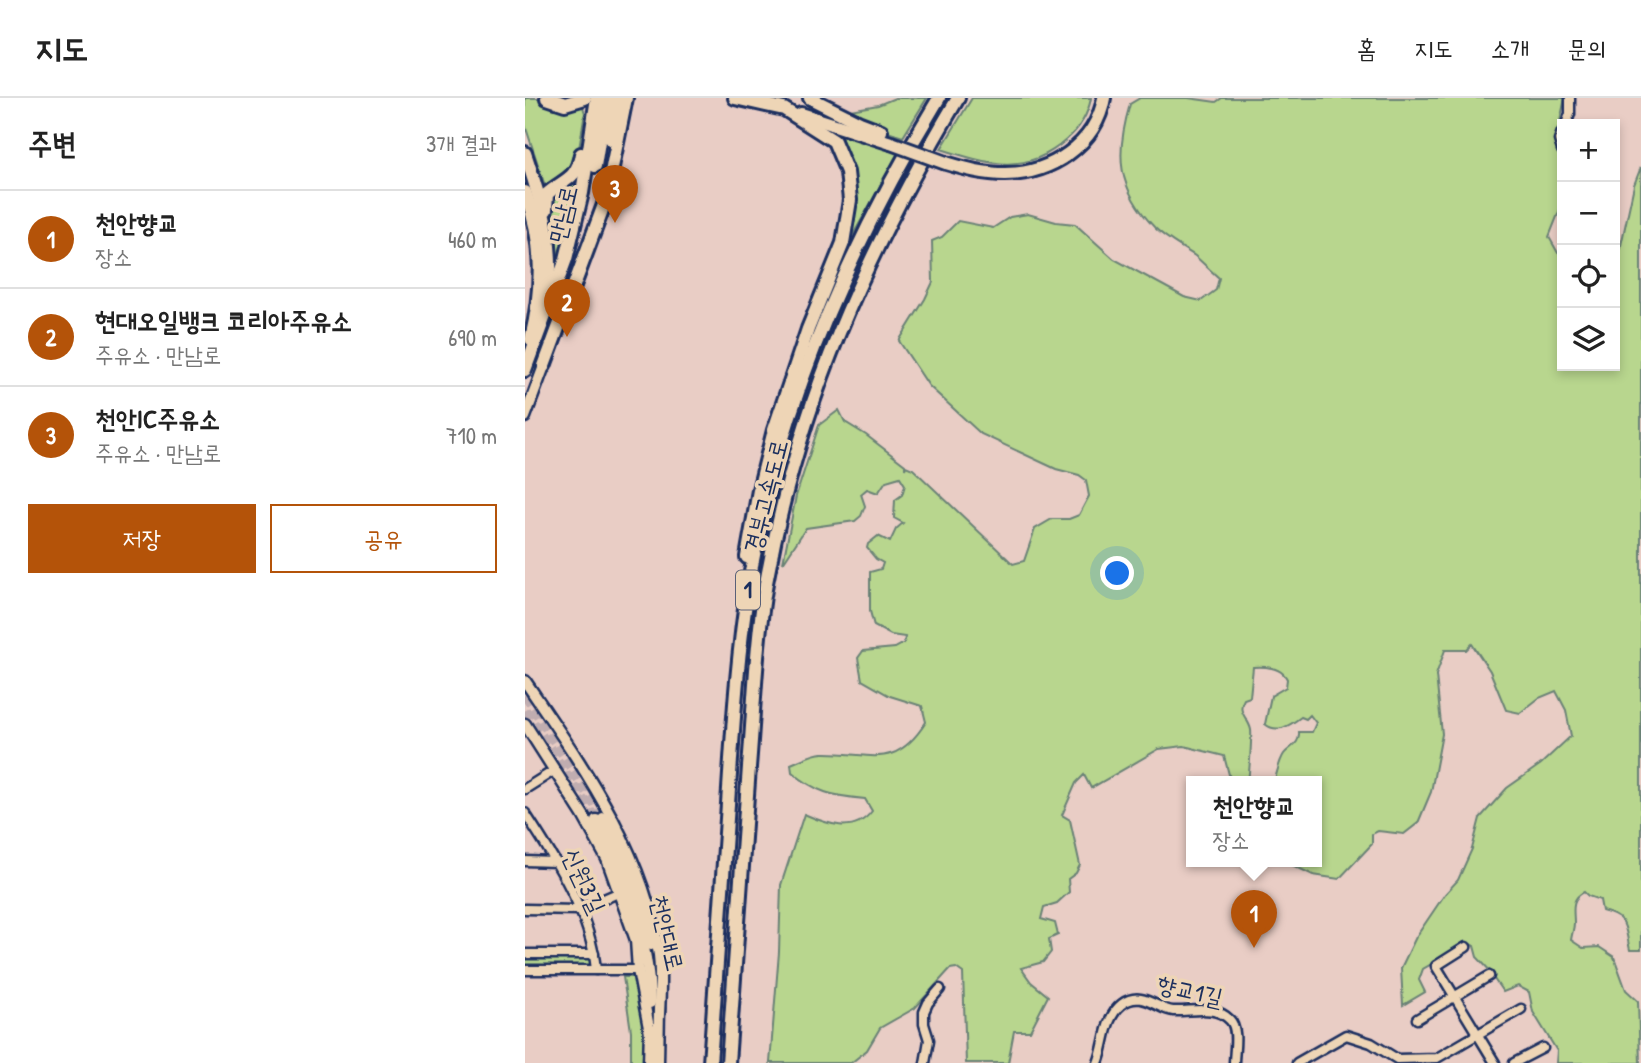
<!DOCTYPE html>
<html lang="ko">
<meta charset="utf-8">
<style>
:root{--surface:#fff;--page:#f2f2f2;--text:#222;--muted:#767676;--line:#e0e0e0;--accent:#b45309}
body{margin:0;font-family:"Patrick Hand","Poor Story",sans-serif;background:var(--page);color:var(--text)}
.controls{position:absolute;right:21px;top:21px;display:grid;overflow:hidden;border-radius:0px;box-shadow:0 4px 10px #0003}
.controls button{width:63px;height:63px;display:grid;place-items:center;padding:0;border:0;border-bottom:2px solid var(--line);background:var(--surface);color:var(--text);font:35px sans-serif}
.you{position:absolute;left:593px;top:476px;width:24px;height:24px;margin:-18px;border:5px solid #fff;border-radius:50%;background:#1a73e8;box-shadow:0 0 0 10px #1a73e833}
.badge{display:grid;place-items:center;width:46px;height:46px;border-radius:50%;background:var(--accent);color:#fff;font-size:23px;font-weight:700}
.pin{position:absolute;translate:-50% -58px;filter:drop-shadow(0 2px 4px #0008)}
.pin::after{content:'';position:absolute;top:37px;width:24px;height:21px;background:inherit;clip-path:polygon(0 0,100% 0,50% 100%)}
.popup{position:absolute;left:661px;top:678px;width:136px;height:91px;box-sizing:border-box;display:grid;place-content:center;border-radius:0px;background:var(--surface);filter:drop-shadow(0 2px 5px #0005);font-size:23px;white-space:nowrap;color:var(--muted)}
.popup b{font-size:26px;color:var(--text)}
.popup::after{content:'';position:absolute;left:50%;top:100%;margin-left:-14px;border:14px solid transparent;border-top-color:var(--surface)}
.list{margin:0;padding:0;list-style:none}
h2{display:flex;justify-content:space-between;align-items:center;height:91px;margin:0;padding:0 28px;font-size:30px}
h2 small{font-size:23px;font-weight:400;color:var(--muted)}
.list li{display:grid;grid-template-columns:46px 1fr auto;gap:21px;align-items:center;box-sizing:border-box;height:98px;padding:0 28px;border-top:2px solid var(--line)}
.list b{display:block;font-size:26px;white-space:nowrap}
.list p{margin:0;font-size:23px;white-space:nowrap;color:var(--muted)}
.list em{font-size:23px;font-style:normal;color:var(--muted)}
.actions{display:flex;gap:14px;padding:21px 28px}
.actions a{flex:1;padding:16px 0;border:2px solid var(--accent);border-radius:0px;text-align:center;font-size:24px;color:var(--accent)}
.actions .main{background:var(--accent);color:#fff}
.icon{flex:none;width:38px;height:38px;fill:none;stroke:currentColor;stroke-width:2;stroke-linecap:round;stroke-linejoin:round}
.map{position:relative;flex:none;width:1116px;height:965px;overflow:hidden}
header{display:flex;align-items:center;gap:42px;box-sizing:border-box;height:98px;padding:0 35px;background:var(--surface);border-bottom:2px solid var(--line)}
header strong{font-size:33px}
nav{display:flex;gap:38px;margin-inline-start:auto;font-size:24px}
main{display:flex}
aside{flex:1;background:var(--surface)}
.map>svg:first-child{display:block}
.green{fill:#b8d68e;stroke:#6a8276;stroke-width:2}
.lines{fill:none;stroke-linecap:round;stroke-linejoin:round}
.major-tunnel{stroke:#c0adb0;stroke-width:10;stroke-dasharray:10 5;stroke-linecap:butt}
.minor-casing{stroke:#1b2f5e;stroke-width:13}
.major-casing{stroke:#1b2f5e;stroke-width:15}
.highway-casing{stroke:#1b2f5e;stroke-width:18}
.minor{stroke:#eed5b6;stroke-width:8}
.major{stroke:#eed5b6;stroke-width:10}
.highway{stroke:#eed5b6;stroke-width:12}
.highway-bridge-casing{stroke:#1b2f5e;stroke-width:18;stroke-linecap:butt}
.highway-bridge{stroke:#eed5b6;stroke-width:12}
.labels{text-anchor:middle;stroke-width:7;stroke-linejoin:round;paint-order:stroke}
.shield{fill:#eed5b6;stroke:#5a6178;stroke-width:2}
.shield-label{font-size:23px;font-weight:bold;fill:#1b2f5e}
.street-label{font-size:24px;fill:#1b2f5e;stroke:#eed5b6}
</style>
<header>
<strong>지도</strong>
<nav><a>홈</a><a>지도</a><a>소개</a><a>문의</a></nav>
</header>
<main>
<aside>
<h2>주변<small>3개 결과</small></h2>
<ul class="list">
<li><span class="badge">1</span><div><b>천안향교</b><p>장소</p></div><em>460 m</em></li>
<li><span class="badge">2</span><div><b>현대오일뱅크 코리아주유소</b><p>주유소 · 만남로</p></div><em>690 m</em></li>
<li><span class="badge">3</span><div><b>천안IC주유소</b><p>주유소 · 만남로</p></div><em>710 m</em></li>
</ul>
<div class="actions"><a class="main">저장</a><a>공유</a></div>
</aside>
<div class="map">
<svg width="1116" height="965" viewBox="0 0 1116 965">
<rect width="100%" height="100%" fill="#e9cdc5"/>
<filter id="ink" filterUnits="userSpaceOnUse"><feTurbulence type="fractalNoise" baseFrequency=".0143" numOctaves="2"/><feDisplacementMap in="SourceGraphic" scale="14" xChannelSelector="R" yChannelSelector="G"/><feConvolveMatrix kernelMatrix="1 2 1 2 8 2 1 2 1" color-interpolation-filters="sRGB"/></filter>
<g filter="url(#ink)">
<g class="green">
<polygon points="0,0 16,0 21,5 57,6 60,15 51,69 21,91 0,27"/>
<polygon points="370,0 402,0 378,39 353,31 325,12 353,7"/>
<path d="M 447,0 L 566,0 C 563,17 554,31 541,42 C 501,78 463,66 416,51 Z"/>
<path d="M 615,0 L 663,0 L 691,4 L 697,0 L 1040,0 L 1030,47 L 1037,61 L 1037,106 L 1024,139 L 1033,155 L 1037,157 L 1037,268 L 1090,268 L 1090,155 L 1095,152 L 1109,87 L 1116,69 L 1116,852 L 1105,852 C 1099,828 1104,820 1077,813 L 1075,802 L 1063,798 L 1059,794 C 1045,801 1049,812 1049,825 C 1049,831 1047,835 1046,842 L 1058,850 L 1074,849 L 1089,859 L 1101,892 L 1113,903 L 1115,965 L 1031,965 L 1032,953 L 1008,914 L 1004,894 L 993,888 L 978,894 L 969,881 L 969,877 L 952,859 L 949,848 L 943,845 L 898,871 L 894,882 L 900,894 L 878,907 L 876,870 L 891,839 L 920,796 L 933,782 L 947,751 L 955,720 L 982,690 L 1016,666 L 1046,638 L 1041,612 L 1031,593 L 1014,600 L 995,615 L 981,612 L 965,573 L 947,546 L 941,552 L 920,552 L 911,577 L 917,636 L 906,694 L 893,725 L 879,736 L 853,733 L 847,736 L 847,746 L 814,781 L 788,777 L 761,764 L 792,764 L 792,684 L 749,684 C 752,676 754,663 759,656 C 765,648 775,647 774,634 L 787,634 L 791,625 L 785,617 L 781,621 L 776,619 C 764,628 752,636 740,626 L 746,598 L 761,589 L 762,581 C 756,569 741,568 728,569 L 725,599 L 719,601 C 711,615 724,620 726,632 C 727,638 724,678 723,684 L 706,684 L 699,658 L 659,648 L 634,651 L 566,690 L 559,677 L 551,685 L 537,717 L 545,722 L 555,767 L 551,775 L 543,781 L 544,794 L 532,805 L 519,809 L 516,821 L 530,825 L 533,837 L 524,841 L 526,854 L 518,864 L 496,870 L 506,884 L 523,898 L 505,933 L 489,933 L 483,965 L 441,965 L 438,875 L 431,870 L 425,871 L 390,910 L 355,930 L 342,952 L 326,965 L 245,965 L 254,854 L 256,787 L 279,716 C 302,726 329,737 347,713 L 340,701 C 307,698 292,695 267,674 L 266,666 C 276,662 288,655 298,655 C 346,654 369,674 401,624 L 397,608 L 365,598 L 337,582 L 333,560 L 338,553 L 370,550 L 379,545 L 380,539 L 366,537 L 349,528 L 345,513 L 345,474 L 356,471 L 358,465 L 351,461 L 342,450 L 343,446 L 353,438 L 365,444 L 371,431 L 378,425 L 369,420 L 370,402 L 377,397 L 380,387 L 375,379 L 361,383 L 353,395 L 342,391 L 336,396 L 340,408 L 336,418 L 330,423 L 281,430 L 258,465 L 271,398 L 294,327 L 314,312 L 320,324 L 341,337 L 380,367 L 380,371 L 381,368 L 388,371 L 488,466 L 499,463 L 510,431 L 527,421 L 544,421 L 554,417 L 564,398 L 561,382 L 554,377 L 531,371 L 456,336 L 404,288 L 374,243 L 400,201 L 408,184 L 407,143 L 417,139 L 433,123 L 468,130 L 485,119 L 503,116 L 531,124 L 550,126 L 589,161 L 659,199 L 676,203 L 691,192 L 694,180 C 686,173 678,165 670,158 C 657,149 641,141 630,130 C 592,90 590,57 605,6 Z"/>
<polygon points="303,31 374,54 318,155 329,95"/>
<polygon points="57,70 34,168 32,170 32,139 24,100"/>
<polygon points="0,858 65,859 69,868 0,870"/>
<polygon points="98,879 112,879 119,931 118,965 106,965 106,933"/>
</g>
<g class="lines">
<g class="major-tunnel">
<polyline points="0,597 78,720"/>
<polyline points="0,612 71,722"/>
</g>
<g class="minor-casing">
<g id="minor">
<polyline points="1041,26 1045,16 1045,0"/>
<polyline points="1037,34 1034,42 1037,52"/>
<polyline points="0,691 30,672"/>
<path d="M 0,715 C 30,761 66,816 71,872"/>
<polyline points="0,763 31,764"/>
<polyline points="0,811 54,812 95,794"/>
<polyline points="941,849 911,868 970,965"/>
<polyline points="0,856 69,856"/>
<polyline points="0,872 113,872"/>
<polyline points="892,921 964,878"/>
<polyline points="400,965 404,942 399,926 399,914 403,905 415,891"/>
<path d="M 573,965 C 581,946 579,920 597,906 C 617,891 633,912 648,913 C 667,914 690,906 705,922 C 714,931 709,954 709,965"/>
<polyline points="772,965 821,937 846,945 872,961 912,960 996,911"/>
<polyline points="989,965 1018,950"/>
</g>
</g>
<g class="major-casing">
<g id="major">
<polyline points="0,319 19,268"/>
<path d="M 0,583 C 57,667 120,754 134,857 C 136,876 135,897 134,916"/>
<polyline points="0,626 58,717 82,761 111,842 113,872 125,935"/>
<polyline points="78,720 111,791 126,847"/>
<path d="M 71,722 C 99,779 125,841 125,905"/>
<polyline points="124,965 125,931"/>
<polyline points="133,965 134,910"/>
</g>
</g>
<g class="highway-casing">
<g id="highway">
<polyline points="22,0 40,6 60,0"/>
<polyline points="210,0 259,11 309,43 322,74 325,102 318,145 283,231 249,332 234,392 222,459"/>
<polyline points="285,0 335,25 356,33"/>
<polyline points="276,16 366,45"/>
<polyline points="85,41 91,0"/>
<path d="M 0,55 C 16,104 32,149 22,201"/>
<path d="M 421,65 C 441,71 459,76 480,76 C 525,76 571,47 579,0"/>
<polyline points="70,68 81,0"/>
<path d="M 0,94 C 19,143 18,190 6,241"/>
<path d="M 21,112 L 22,96 C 39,81 52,82 56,56"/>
<polyline points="19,268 80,104 101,0"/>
<polyline points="0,272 41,161 57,95 72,0"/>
<path d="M 185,965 C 191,879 197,792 203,706 C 208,632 212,558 224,485 C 252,313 324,148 414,0"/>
<path d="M 203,965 C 210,866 217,768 224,669 C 229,609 231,544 241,485 C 273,306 341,155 433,0"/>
</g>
</g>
<use href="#minor" class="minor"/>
<use href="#major" class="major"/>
<use href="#highway" class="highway"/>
<g class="highway-bridge-casing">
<polyline id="highway-bridge" points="366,45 421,65"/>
</g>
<use href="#highway-bridge" class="highway-bridge"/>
</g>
</g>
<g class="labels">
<rect class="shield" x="211" y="472.5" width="24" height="39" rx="5"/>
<g class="shield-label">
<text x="223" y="500">1</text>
</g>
<g class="street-label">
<text transform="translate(38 116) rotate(-77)" y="8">만남로</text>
<text transform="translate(241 398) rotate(-76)" y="8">경부고속도로</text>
<text transform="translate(59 783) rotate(65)" y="8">신원3길</text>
<text transform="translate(142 835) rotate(77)" y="8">천안대로</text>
<text transform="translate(665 893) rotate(13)" y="8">향교1길</text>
</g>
</g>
</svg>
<div class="controls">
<button>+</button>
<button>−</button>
<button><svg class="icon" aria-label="locate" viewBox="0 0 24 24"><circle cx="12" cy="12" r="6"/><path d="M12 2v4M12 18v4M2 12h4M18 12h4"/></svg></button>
<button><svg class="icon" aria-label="layers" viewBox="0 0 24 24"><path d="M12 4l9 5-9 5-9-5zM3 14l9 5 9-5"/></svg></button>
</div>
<div class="you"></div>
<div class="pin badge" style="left:729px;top:850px">1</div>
<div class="popup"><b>천안향교</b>장소</div>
<div class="pin badge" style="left:42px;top:239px">2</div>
<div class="pin badge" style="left:90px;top:125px">3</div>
</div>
</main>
